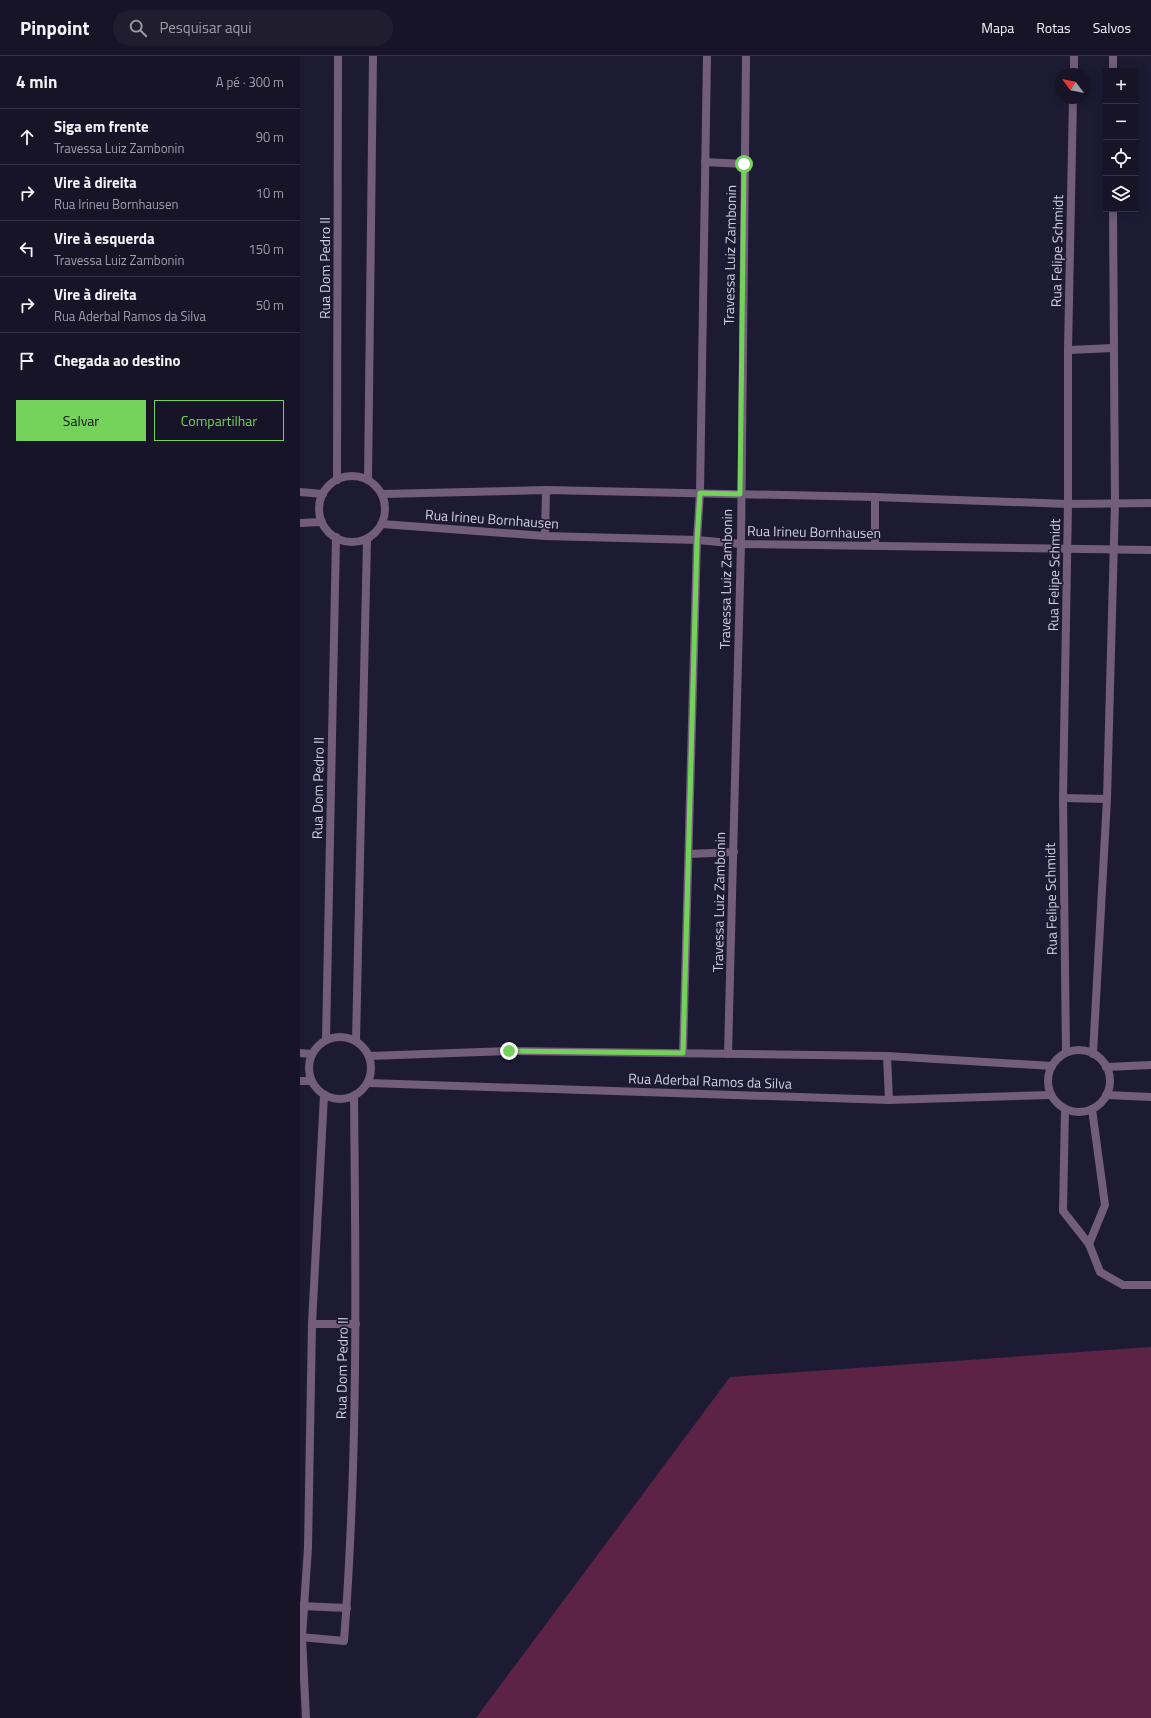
<!DOCTYPE html>
<html lang="pt">
<meta charset="utf-8">
<style>
:root{--surface:#161426;--page:#1f1d2e;--text:#f1f3f6;--muted:#9e9ea7;--line:#353343;--accent:#74d25b}
body{margin:0;font-family:"Titillium Web",sans-serif;background:var(--page);color:var(--text)}
.controls{position:absolute;right:12px;top:12px;display:grid;overflow:hidden;border-radius:0px;box-shadow:0 2px 10px #0003}
.controls button{width:36px;height:36px;display:grid;place-items:center;padding:0;border:0;border-bottom:1px solid var(--line);background:var(--surface);color:var(--text);font:20px sans-serif}
.compass{position:absolute;left:755px;top:12px;width:36px;height:36px;border-radius:50%;background:var(--surface);box-shadow:0 2px 10px #0003;rotate:302deg}
.stop{position:absolute;width:12px;height:12px;margin:-9px;border:3px solid #74d25b;border-radius:50%;background:#fff}
.stop.end{background:#74d25b;border-color:#fff;box-shadow:0 1px 4px #0008}
.list{margin:0;padding:0;list-style:none}
h2{display:flex;justify-content:space-between;align-items:center;height:52px;margin:0;padding:0 16px;font-size:17px}
h2 small{font-size:13px;font-weight:400;color:var(--muted)}
.list li{display:grid;grid-template-columns:26px 1fr auto;gap:12px;align-items:center;box-sizing:border-box;height:56px;padding:0 16px;border-top:1px solid var(--line)}
.list b{display:block;font-size:15px;white-space:nowrap}
.list p{margin:0;font-size:13px;white-space:nowrap;color:var(--muted)}
.list em{font-size:13px;font-style:normal;color:var(--muted)}
.actions{display:flex;gap:8px;padding:12px 16px}
.actions a{flex:1;padding:9px 0;border:1px solid var(--accent);border-radius:0px;text-align:center;font-size:14px;color:var(--accent)}
.actions .main{background:var(--accent);color:#111}
.icon{flex:none;width:22px;height:22px;fill:none;stroke:currentColor;stroke-width:2;stroke-linecap:round;stroke-linejoin:round}
.map{position:relative;flex:none;width:851px;height:1662px;overflow:hidden}
header{display:flex;align-items:center;gap:24px;box-sizing:border-box;height:56px;padding:0 20px;background:var(--surface);border-bottom:1px solid var(--line)}
header strong{font-size:19px}
nav{display:flex;gap:22px;margin-inline-start:auto;font-size:14px}
.search{width:280px;height:36px;background:var(--page);display:flex;align-items:center;gap:10px;box-sizing:border-box;padding:0 14px;border-radius:22px;color:var(--muted);font-size:15px}
main{display:flex}
aside{flex:1;background:var(--surface)}
.map>svg:first-child{display:block}
.green{fill:#5c2346}
.lines{fill:none;stroke-linecap:round;stroke-linejoin:round}
.minor{stroke:#725e7a;stroke-width:8}
.tertiary{stroke:#725e7a;stroke-width:8}
.route{stroke:#74d25b;stroke-width:5}
.labels{text-anchor:middle;stroke-width:3.5;stroke-linejoin:round;paint-order:stroke}
.street-label{font-size:14px;fill:#d0d0e1;stroke:#1d1b33}
</style>
<header>
<strong>Pinpoint</strong>
<div class="search"><svg class="icon" aria-label="search" viewBox="0 0 24 24"><circle cx="10" cy="10" r="6"/><path d="M15 15l6 6"/></svg>Pesquisar aqui</div>
<nav><a>Mapa</a><a>Rotas</a><a>Salvos</a></nav>
</header>
<main>
<aside>
<h2>4 min<small>A pé · 300 m</small></h2>
<ul class="list">
<li><svg class="icon" aria-label="ahead" viewBox="0 0 24 24"><path d="M12 20V5M6 11l6-6 6 6"/></svg><div><b>Siga em frente</b><p>Travessa Luiz Zambonin</p></div><em>90 m</em></li>
<li><svg class="icon" aria-label="right" viewBox="0 0 24 24"><path d="M7 20v-9h11M14 6l5 5-5 5"/></svg><div><b>Vire à direita</b><p>Rua Irineu Bornhausen</p></div><em>10 m</em></li>
<li><svg class="icon" aria-label="left" viewBox="0 0 24 24"><path d="M17 20v-9H6M10 6l-5 5 5 5"/></svg><div><b>Vire à esquerda</b><p>Travessa Luiz Zambonin</p></div><em>150 m</em></li>
<li><svg class="icon" aria-label="right" viewBox="0 0 24 24"><path d="M7 20v-9h11M14 6l5 5-5 5"/></svg><div><b>Vire à direita</b><p>Rua Aderbal Ramos da Silva</p></div><em>50 m</em></li>
<li><svg class="icon" aria-label="arrive" viewBox="0 0 24 24"><path d="M6 21V4h12l-3 4 3 4H6"/></svg><div><b>Chegada ao destino</b></div></li>
</ul>
<div class="actions"><a class="main">Salvar</a><a>Compartilhar</a></div>
</aside>
<div class="map">
<svg width="851" height="1662" viewBox="0 0 851 1662">
<rect width="100%" height="100%" fill="#1d1b33"/>
<polygon class="green" points="851,1291 851,1662 176,1662 430,1321"/>
<g class="lines">
<g class="minor">
<polyline points="813,0 813,15"/>
<polyline points="774,18 774,0"/>
<polyline points="405,106 444,108"/>
<polyline points="768,294 813,292"/>
<polyline points="0,436 23,438"/>
<polyline points="82,438 246,434 575,441 768,448 851,447"/>
<polyline points="0,467 22,466"/>
<polyline points="82,468 245,480 397,484 441,488 851,494"/>
<polyline points="245,480 246,434"/>
<polyline points="575,490 575,441"/>
<polyline points="763,742 807,743"/>
<polyline points="389,798 434,796"/>
<circle cx="779" cy="1025" r="31"/>
<polyline points="766,996 763,742 768,448 768,294 773,42"/>
<polyline points="0,997 12,998"/>
<polyline points="383,997 397,484 400,437 407,0"/>
<polyline points="428,998 441,488 446,0"/>
<polyline points="793,998 807,743 815,447 813,153"/>
<polyline points="69,1000 209,995 587,1000 752,1010"/>
<polyline points="587,1000 589,1044"/>
<polyline points="806,1011 851,1009"/>
<polyline points="0,1025 11,1025"/>
<polyline points="68,1027 589,1044 751,1039"/>
<polyline points="806,1039 851,1041"/>
<polyline points="765,1053 763,1155 789,1188 800,1216 823,1229 851,1229"/>
<polyline points="789,1188 805,1149 792,1053"/>
<polyline points="2,1581 6,1662"/>
</g>
<g class="tertiary">
<circle cx="52" cy="453" r="33"/>
<polyline points="37,424 38,0"/>
<polyline points="68,424 73,0"/>
<circle cx="40" cy="1012" r="31"/>
<polyline points="26,984 36,481"/>
<polyline points="56,985 67,483"/>
<polyline points="12,1268 56,1268"/>
<polyline points="0,1550 47,1552"/>
<path d="M 0,1581 L 44,1585 C 58,1403 56,1222 54,1040"/>
<polyline points="2,1581 8,1492 12,1268 24,1039"/>
</g>
</g>
<g class="lines">
<polyline class="route" points="209,995 383,997 397,484 400,437 440,438 444,108"/>
</g>
<g class="labels">
<g class="street-label">
<text transform="translate(757 195) rotate(-89)" y="5">Rua Felipe Schmidt</text>
<text transform="translate(430 199) rotate(-89)" y="5">Travessa Luiz Zambonin</text>
<text transform="translate(25 212) rotate(-90)" y="5">Rua Dom Pedro II</text>
<text transform="translate(192 463) rotate(4)" y="5">Rua Irineu Bornhausen</text>
<text transform="translate(514 476) rotate(1)" y="5">Rua Irineu Bornhausen</text>
<text transform="translate(754 519) rotate(-89)" y="5">Rua Felipe Schmidt</text>
<text transform="translate(426 523) rotate(-89)" y="5">Travessa Luiz Zambonin</text>
<text transform="translate(18 732) rotate(-89)" y="5">Rua Dom Pedro II</text>
<text transform="translate(751 843) rotate(-91)" y="5">Rua Felipe Schmidt</text>
<text transform="translate(419 846) rotate(-89)" y="5">Travessa Luiz Zambonin</text>
<text transform="translate(410 1025) rotate(2)" y="5">Rua Aderbal Ramos da Silva</text>
<text transform="translate(42 1312) rotate(-89)" y="5">Rua Dom Pedro II</text>
</g>
</g>
</svg>
<div class="controls">
<button>+</button>
<button>−</button>
<button><svg class="icon" aria-label="locate" viewBox="0 0 24 24"><circle cx="12" cy="12" r="6"/><path d="M12 2v4M12 18v4M2 12h4M18 12h4"/></svg></button>
<button><svg class="icon" aria-label="layers" viewBox="0 0 24 24"><path d="M12 4l9 5-9 5-9-5zM3 14l9 5 9-5"/></svg></button>
</div>
<svg class="compass" viewBox="-18 -18 36 36"><path d="M0-13l5 13h-10z" fill="#e53935"/><path d="M0 13l5-13h-10z" fill="#9e9ea7"/></svg>
<div class="stop" style="left:444px;top:108px"></div>
<div class="stop end" style="left:209px;top:995px"></div>
</div>
</main>
